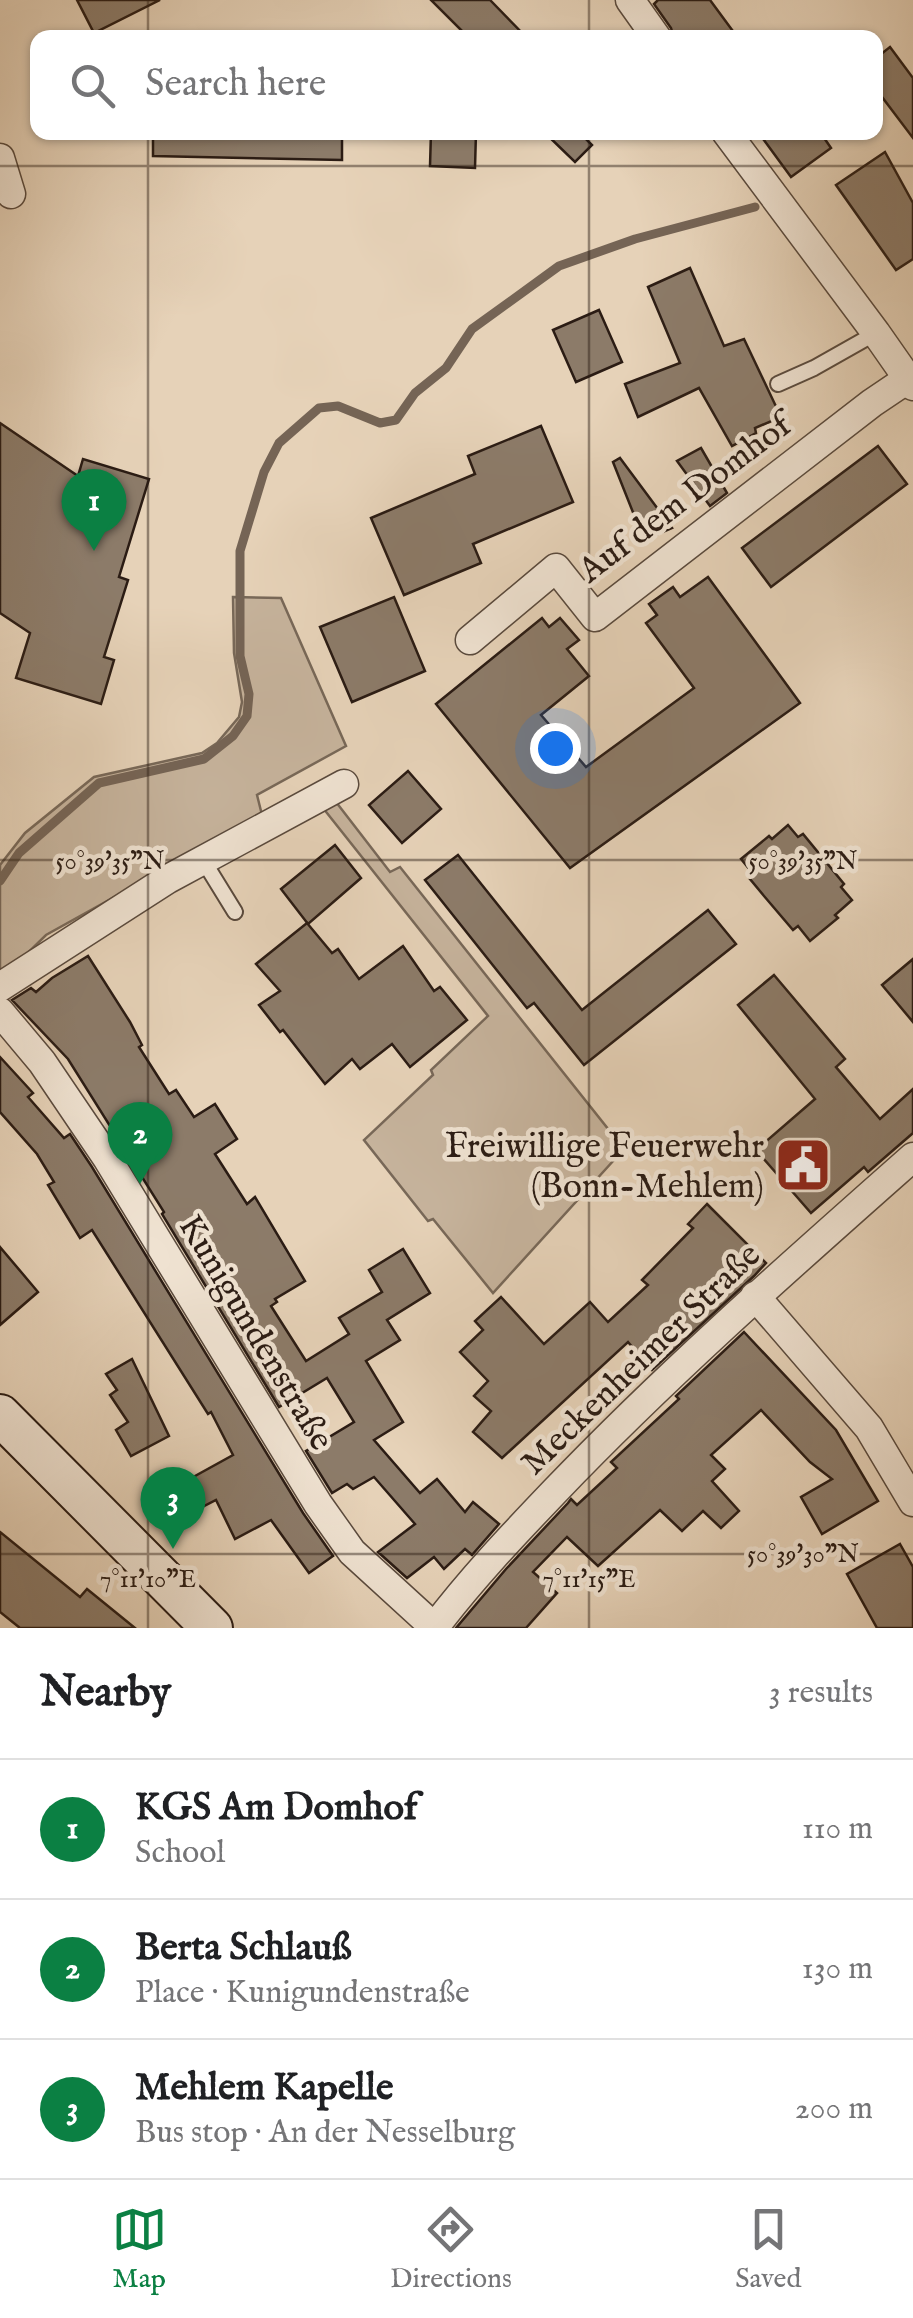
<!DOCTYPE html>
<meta charset="utf-8">
<style>
:root{--surface:#fff;--page:#f6f6f6;--text:#202124;--muted:#757577;--line:#e0e0e0;--accent:#0b8043}
body{margin:0;font-family:"IM FELL English",serif;background:var(--page);color:var(--text)}
.you{position:absolute;left:555px;top:748px;width:35px;height:35px;margin:-25px;border:8px solid #fff;border-radius:50%;background:#1a73e8;box-shadow:0 0 0 15px #1a73e833}
.badge{display:grid;place-items:center;width:65px;height:65px;border-radius:50%;background:var(--accent);color:#fff;font-size:32px;font-weight:700}
.pin{position:absolute;translate:-50% -82px;filter:drop-shadow(0 2px 5px #0008)}
.pin::after{content:'';position:absolute;top:52px;width:35px;height:30px;background:inherit;clip-path:polygon(0 0,100% 0,50% 100%)}
.list{margin:0;padding:0;list-style:none}
h2{display:flex;justify-content:space-between;align-items:center;height:130px;margin:0;padding:0 40px;font-size:42px}
h2 small{font-size:32px;font-weight:400;color:var(--muted)}
.list li{display:grid;grid-template-columns:65px 1fr auto;gap:30px;align-items:center;box-sizing:border-box;height:140px;padding:0 40px;border-top:2px solid var(--line)}
.list b{display:block;font-size:38px;white-space:nowrap}
.list p{margin:0;font-size:32px;white-space:nowrap;color:var(--muted)}
.list em{font-size:32px;font-style:normal;color:var(--muted)}
.icon{flex:none;width:55px;height:55px;fill:none;stroke:currentColor;stroke-width:2;stroke-linecap:round;stroke-linejoin:round}
.map{position:relative;flex:none;width:913px;height:1628px;overflow:hidden}
.search{position:absolute;background:var(--surface);box-shadow:0 2px 8px #0004;left:30px;right:30px;top:30px;height:110px;display:flex;align-items:center;gap:25px;box-sizing:border-box;padding:0 35px;border-radius:20px;color:var(--muted);font-size:38px}
.sheet{height:550px;background:var(--surface)}
nav{display:flex;justify-content:space-around;align-items:center;box-sizing:border-box;height:140px;border-top:2px solid var(--line);background:var(--surface);font-size:28px;color:var(--muted)}
nav a{display:grid;justify-items:center;gap:5px}
nav .on{color:var(--accent)}
.map>svg:first-child{display:block}
.green{fill:#c6b39c;stroke:#786858;stroke-width:2.5}
.lines{fill:none;stroke-linecap:round;stroke-linejoin:round}
.stream{stroke:#756455;stroke-width:9}
.building{fill:#8c7b69;stroke:#2b1c14;stroke-width:2.5}
.lane-casing{stroke:#5a4a3d;stroke-width:18}
.street-casing{stroke:#5a4a3d;stroke-width:31}
.secondary-casing{stroke:#2b1c14;stroke-width:44}
.lane{stroke:#efe2d1;stroke-width:14}
.street{stroke:#efe2d1;stroke-width:28}
.secondary{stroke:#efe2d1;stroke-width:40}
.ticks{fill:none;stroke:#2b1c14;stroke-width:2.5;stroke-opacity:0.45}
.labels{text-anchor:middle;stroke-width:9;stroke-linejoin:round;paint-order:stroke}
.street-label{font-size:35px;fill:#2b1c14;stroke:#efe2d1}
.poi-label{font-size:35px;fill:#2b1c14;stroke:#efe2d1;text-anchor:end}
.ticks-label{font-size:25px;text-anchor:middle;fill:#2b1c14;stroke:#efe2d1;stroke-width:9;stroke-linejoin:round;paint-order:stroke}
</style>
<div class="map">
<svg width="913" height="1628" viewBox="0 0 913 1628">
<rect width="100%" height="100%" fill="#e6d2b8"/>
<filter id="stains"><feTurbulence type="fractalNoise" baseFrequency=".002" numOctaves="4"/><feColorMatrix values="0 0 0 0 .2 0 0 0 0 .09 0 0 0 0 .02 0 0 0 .5 -.17"/></filter>
<radialGradient id="worn" r=".72"><stop offset=".6" stop-color="#630" stop-opacity="0"/><stop offset="1" stop-color="#630" stop-opacity=".3"/></radialGradient>
<g class="green">
<polygon points="233,597 281,598 346,746 257,795 262,815 46,935 0,980 0,865 25,833 94,777 202,753 217,743 239,717 242,702 234,653"/>
<polygon points="336,802 390,872 400,867 624,1149 493,1293 433,1219 428,1221 364,1140 433,1075 431,1070 488,1016 323,808"/>
</g>
<g class="lines">
<polyline class="stream" points="0,881 19,853 99,783 204,759 233,736 247,716 249,694 240,656 240,551 264,472 279,443 319,408 338,406 380,423 396,420 415,393 446,368 472,329 559,266 635,239 755,207"/>
</g>
<g class="building">
<polygon points="77,0 160,0 94,33"/>
<polygon points="431,0 490,0 527,38 469,38"/>
<polygon points="658,0 710,0 738,38 674,38 671,28 654,4"/>
<polygon points="890,47 913,78 913,138 876,89 876,58"/>
<polygon points="153,132 342,132 342,160 153,156"/>
<polygon points="431,132 476,132 475,168 430,166"/>
<polygon points="544,132 579,132 592,145 575,162"/>
<polygon points="758,132 820,132 831,148 791,177"/>
<polygon points="885,152 913,203 913,259 896,270 836,185"/>
<polygon points="690,268 724,346 744,339 781,417 755,428 756,433 732,446 699,388 638,417 625,384 680,363 648,287"/>
<polygon points="599,310 622,362 576,382 553,330"/>
<polygon points="0,423 78,476 83,459 149,479 119,577 128,580 104,657 114,660 101,704 16,678 30,633 0,613"/>
<polygon points="541,426 573,502 473,544 481,563 404,595 371,518 475,474 468,456"/>
<polygon points="878,446 907,484 771,587 742,548"/>
<polygon points="701,448 727,493 710,506 677,461"/>
<polygon points="620,458 672,528 644,540 613,462"/>
<polygon points="708,577 800,703 570,868 436,704 542,618 549,627 560,618 579,640 567,649 589,676 541,715 586,767 694,688 646,623 657,615 649,604 673,587 680,597"/>
<polygon points="394,597 425,671 352,702 320,627"/>
<polygon points="408,771 441,809 402,843 369,805"/>
<polygon points="788,825 798,837 803,834 844,884 841,887 852,900 835,915 838,918 810,941 798,926 793,930 764,896 750,879 754,875 741,859 769,836 772,839"/>
<polygon points="335,845 361,878 308,924 281,889"/>
<polygon points="458,855 582,1010 708,910 736,944 584,1065 534,1003 527,1008 425,880"/>
<polygon points="307,923 332,953 338,949 359,979 403,946 434,991 440,987 467,1020 410,1067 392,1044 360,1069 352,1059 325,1084 283,1030 280,1032 259,1005 280,991 256,964"/>
<polygon points="88,956 130,1022 142,1045 139,1047 169,1094 176,1090 194,1117 215,1104 237,1139 215,1154 247,1204 255,1197 305,1281 275,1299 277,1302 271,1306 306,1361 349,1334 339,1318 382,1292 369,1270 403,1249 430,1293 387,1320 400,1340 366,1361 403,1422 374,1440 420,1493 437,1479 465,1512 473,1502 499,1524 472,1555 465,1549 444,1569 434,1557 407,1578 378,1552 415,1524 374,1477 353,1489 347,1484 332,1493 306,1451 354,1422 327,1378 279,1407 162,1214 164,1212 68,1059 12,1000 31,988 36,992 52,978"/>
<polygon points="913,959 913,1022 882,985"/>
<polygon points="774,975 845,1059 836,1067 880,1119 913,1089 913,1133 868,1172 864,1167 811,1213 756,1150 815,1099 738,1005"/>
<polygon points="0,1057 33,1093 28,1097 64,1138 70,1134 92,1167 303,1513 333,1556 309,1573 271,1520 235,1539 216,1500 179,1519 157,1497 233,1455 211,1412 208,1414 92,1230 80,1238 48,1185 54,1182 37,1154 0,1112"/>
<polygon points="707,1204 766,1263 754,1276 652,1370 628,1342 502,1458 473,1432 491,1411 474,1396 488,1381 460,1352 483,1330 475,1321 501,1297 544,1344 590,1302 608,1322 648,1285 642,1280 693,1228 688,1224"/>
<polygon points="0,1247 38,1292 0,1325"/>
<polygon points="744,1332 836,1430 878,1501 822,1534 801,1497 832,1479 810,1462 761,1410 711,1455 725,1469 712,1481 739,1511 721,1528 703,1511 682,1531 660,1510 598,1566 567,1537 533,1572 557,1593 526,1628 456,1628 506,1569 568,1503 571,1499 577,1505 617,1468 611,1462 679,1399 676,1396"/>
<polygon points="132,1359 169,1436 131,1456 116,1430 128,1422 110,1395 117,1390 106,1374"/>
<polygon points="0,1532 80,1597 87,1589 135,1628 20,1628 0,1612"/>
<polygon points="900,1544 913,1567 913,1628 877,1628 847,1574"/>
</g>
<g class="lines">
<g class="lane-casing">
<g id="lane">
<polyline points="778,384 814,368 876,333"/>
<polyline points="203,860 235,912"/>
</g>
</g>
<g class="street-casing">
<g id="street">
<polyline points="630,0 657,38"/>
<polyline points="726,132 876,333 913,386"/>
<polyline points="0,158 11,194"/>
<polyline points="470,640 556,568 595,617 872,403 909,378"/>
<polyline points="0,987 168,879 344,784"/>
<polyline points="0,1012 42,1062 107,1158 318,1504 352,1552 434,1627"/>
<polyline points="755,1296 869,1428 913,1502"/>
<path d="M 434,1628 C 472,1578 512,1536 555,1491 C 668,1373 791,1265 913,1157"/>
</g>
</g>
<g class="secondary-casing">
<polyline id="secondary" points="0,1415 212,1628"/>
</g>
<use href="#lane" class="lane"/>
<use href="#street" class="street"/>
<use href="#secondary" class="secondary"/>
</g>
<path class="ticks" d="M 148,0 L 148,38M 589,0 L 589,38M 148,132 L 148,1628M 589,132 L 589,1628M 0,166 L 913,166M 0,860 L 913,860M 0,1554 L 913,1554"/>
<defs>
<g id="civic-square" transform="scale(2.875)"><rect x="-9" y="-9" width="18" height="18" rx="4" fill="#8f2418" stroke="#efe2d1"/><path d="M-.6-6.5H3V-4.5H.6V-3L4-1V1h2V6H-6V1h2V-1L-.6-3ZM-1.2 2.5V6h2.4V2.5Z" fill="#fff"/></g>
</defs>
<g fill-rule="evenodd">
<use href="#civic-square" x="803" y="1165"/>
</g>
<g class="labels">
<g class="street-label">
<text transform="translate(684 497) rotate(-37)" y="12">Auf dem Domhof</text>
<text transform="translate(257 1332) rotate(59)" y="12">Kunigundenstraße</text>
<text transform="translate(640 1358) rotate(-44)" y="12">Meckenheimer Straße</text>
</g>
<g class="poi-label">
<text x="764" y="1157">Freiwillige Feuerwehr<tspan x="764" dy="40">(Bonn-Mehlem)</tspan></text>
</g>
</g>
<g class="ticks-label">
<text x="110" y="869">50°39'35"N</text>
<text x="803" y="869">50°39'35"N</text>
<text x="803" y="1562">50°39'30"N</text>
<text x="148" y="1587">7°11'10"E</text>
<text x="589" y="1587">7°11'15"E</text>
</g>
<rect width="100%" height="100%" filter="url(#stains)"/>
<rect width="100%" height="100%" fill="url(#worn)"/>
</svg>
<div class="you"></div>
<div class="pin badge" style="left:94px;top:551px">1</div>
<div class="pin badge" style="left:140px;top:1184px">2</div>
<div class="pin badge" style="left:173px;top:1549px">3</div>
<div class="search"><svg class="icon" aria-label="search" viewBox="0 0 24 24"><circle cx="10" cy="10" r="6"/><path d="M15 15l6 6"/></svg>Search here</div>
</div>
<section class="sheet">
<h2>Nearby<small>3 results</small></h2>
<ul class="list">
<li><span class="badge">1</span><div><b>KGS Am Domhof</b><p>School</p></div><em>110 m</em></li>
<li><span class="badge">2</span><div><b>Berta Schlauß</b><p>Place · Kunigundenstraße</p></div><em>130 m</em></li>
<li><span class="badge">3</span><div><b>Mehlem Kapelle</b><p>Bus stop · An der Nesselburg</p></div><em>200 m</em></li>
</ul>
</section>
<nav>
<a class="on"><svg class="icon" aria-label="map" viewBox="0 0 24 24"><path d="M3 6l6-2 6 2 6-2v14l-6 2-6-2-6 2zM9 4v14M15 6v14"/></svg>Map</a>
<a><svg class="icon" aria-label="directions" viewBox="0 0 24 24"><path d="M12 3l9 9-9 9-9-9zM9 14v-3h6M13 9l2 2-2 2"/></svg>Directions</a>
<a><svg class="icon" aria-label="saved" viewBox="0 0 24 24"><path d="M7 4h10v16l-5-4-5 4z"/></svg>Saved</a>
</nav>
